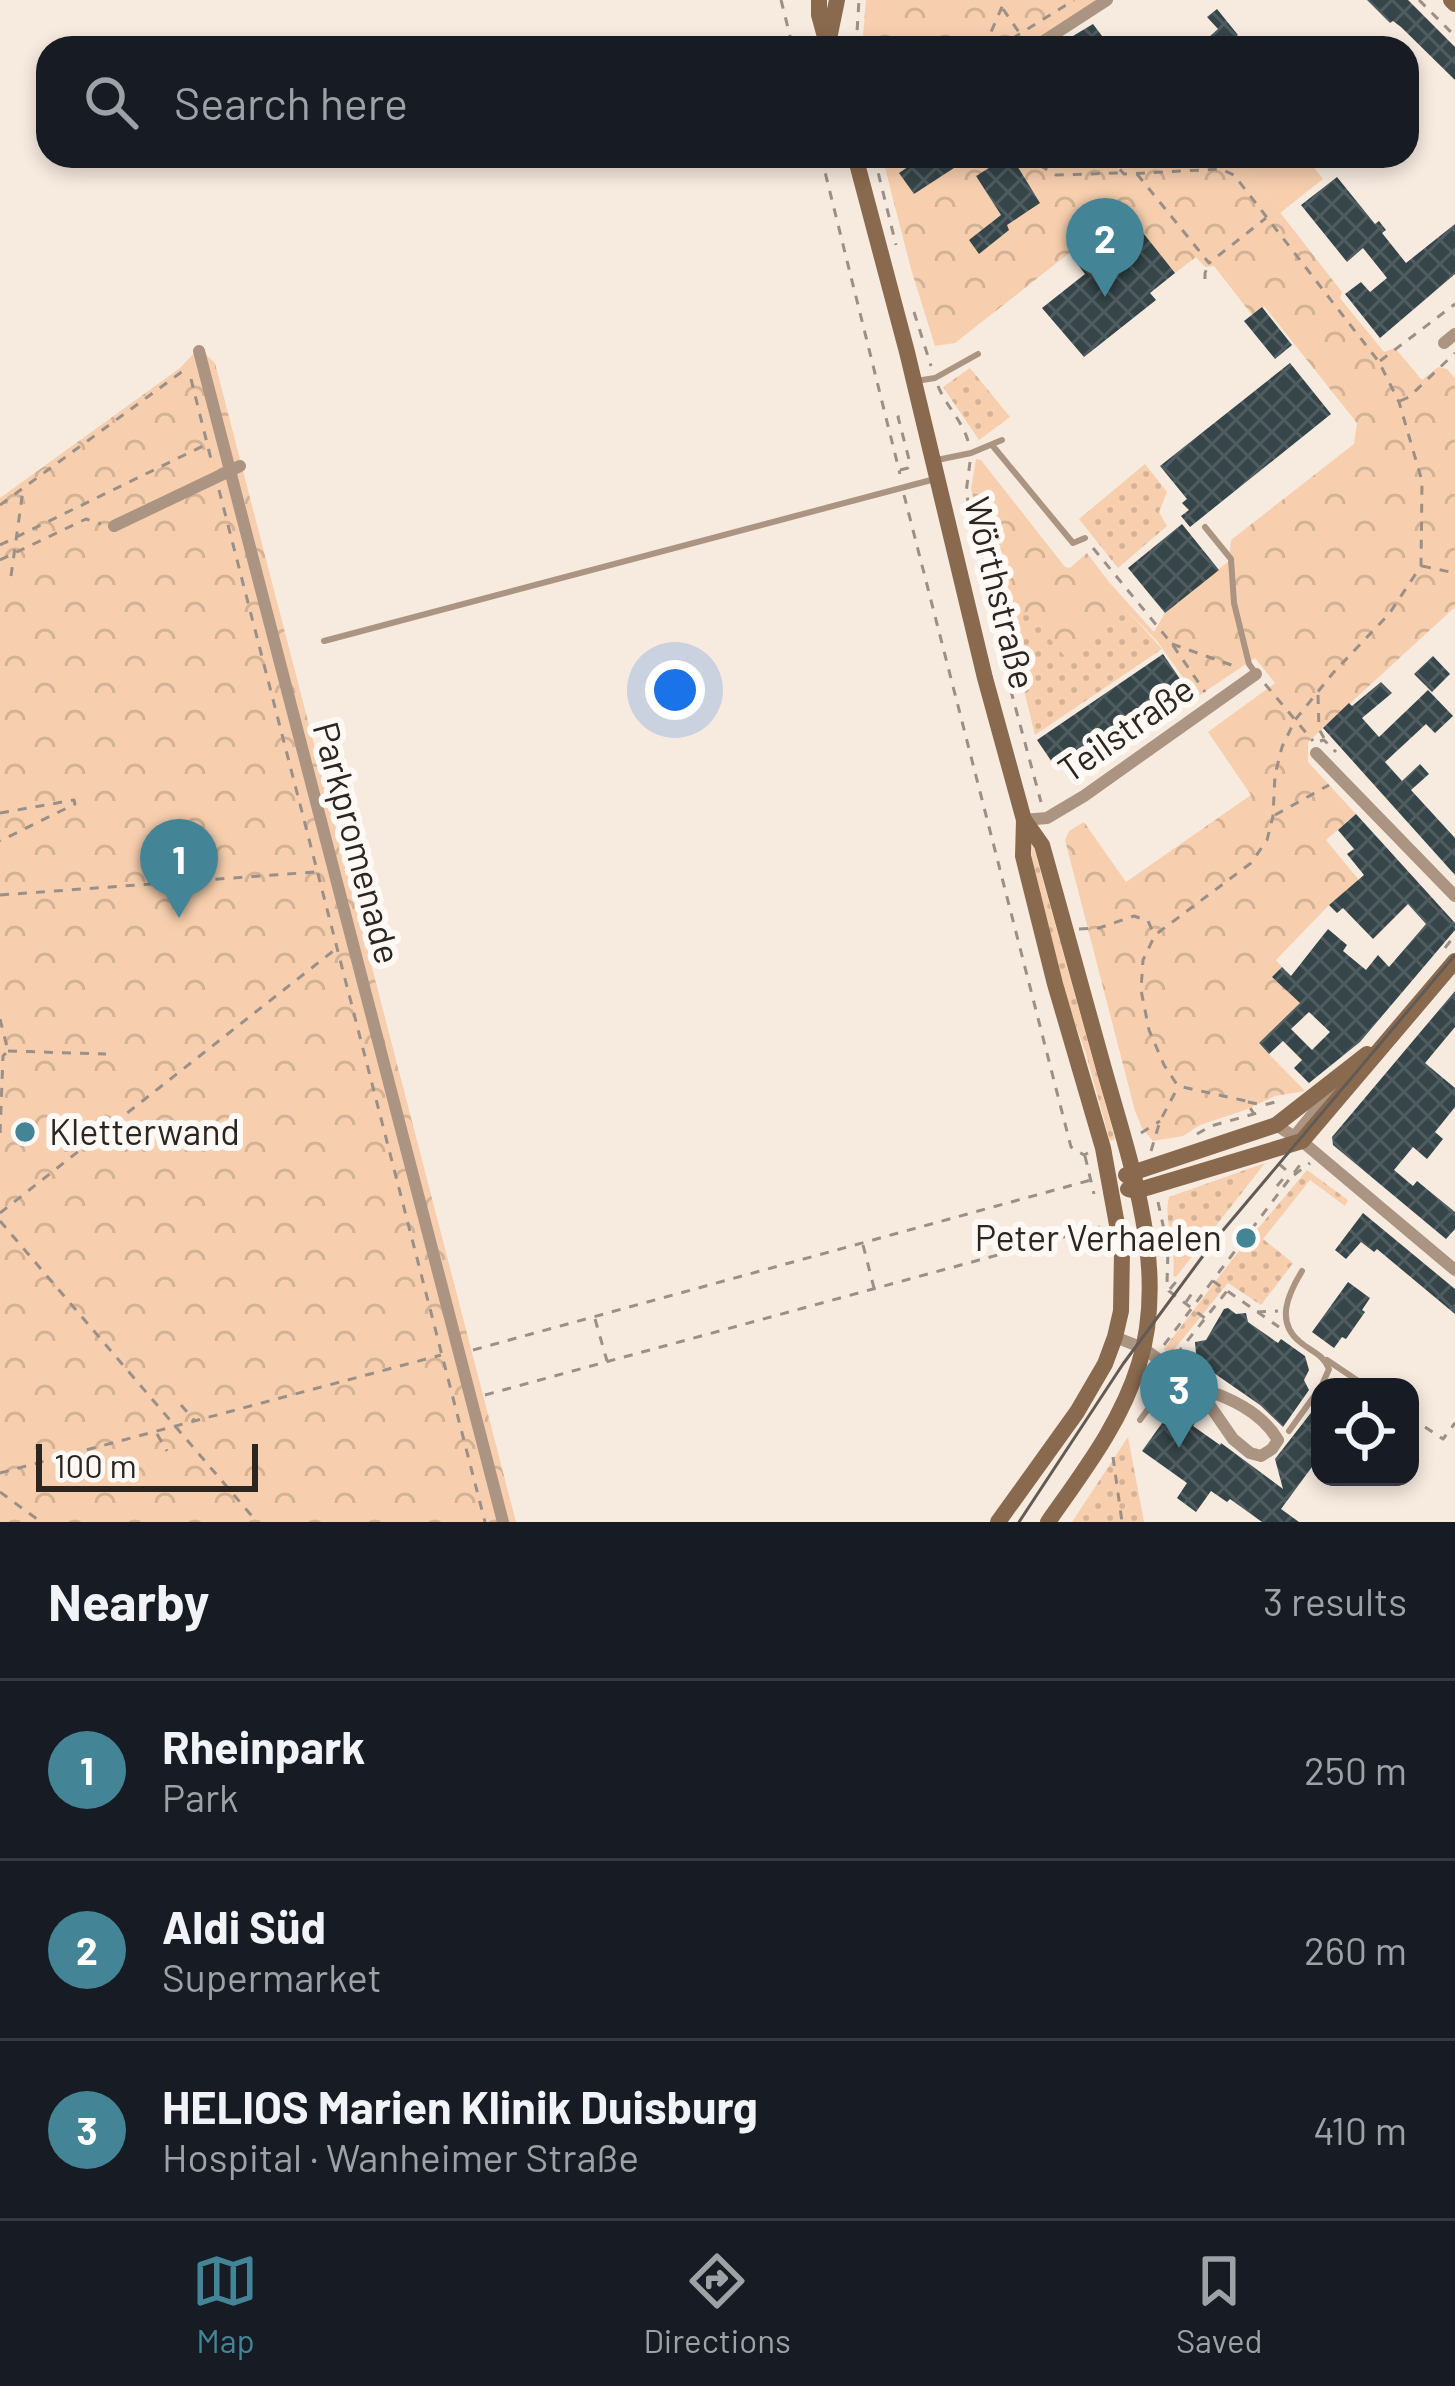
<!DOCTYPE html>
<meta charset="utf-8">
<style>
:root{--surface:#171b24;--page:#242831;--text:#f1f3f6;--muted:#9ea1a6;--line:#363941;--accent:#438596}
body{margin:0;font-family:Barlow,sans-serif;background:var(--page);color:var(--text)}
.controls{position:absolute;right:36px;bottom:36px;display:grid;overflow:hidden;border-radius:24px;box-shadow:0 6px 18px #0003}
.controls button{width:108px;height:108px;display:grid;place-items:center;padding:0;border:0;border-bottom:3px solid var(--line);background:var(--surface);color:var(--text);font:60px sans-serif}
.scale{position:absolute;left:36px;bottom:30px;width:222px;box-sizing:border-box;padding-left:12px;border:6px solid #2b2622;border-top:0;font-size:33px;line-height:42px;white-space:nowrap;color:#2b2622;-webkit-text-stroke:9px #fef9f4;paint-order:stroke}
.you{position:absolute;left:675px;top:690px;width:42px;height:42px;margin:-30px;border:9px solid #fff;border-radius:50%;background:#1a73e8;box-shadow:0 0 0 18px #1a73e833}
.badge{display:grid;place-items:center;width:78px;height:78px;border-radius:50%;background:var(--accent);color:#fff;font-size:39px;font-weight:700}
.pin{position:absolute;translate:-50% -99px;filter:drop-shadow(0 3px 6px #0008)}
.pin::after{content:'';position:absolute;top:63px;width:42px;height:36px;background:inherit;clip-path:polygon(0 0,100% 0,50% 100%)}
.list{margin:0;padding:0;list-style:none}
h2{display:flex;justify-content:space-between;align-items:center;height:156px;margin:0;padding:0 48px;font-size:51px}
h2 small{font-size:39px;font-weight:400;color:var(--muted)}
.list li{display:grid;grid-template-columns:78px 1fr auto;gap:36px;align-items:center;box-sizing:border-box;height:180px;padding:0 48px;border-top:3px solid var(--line)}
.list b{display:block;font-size:45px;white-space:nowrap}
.list p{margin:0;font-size:39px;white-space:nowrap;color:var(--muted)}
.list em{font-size:39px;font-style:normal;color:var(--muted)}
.icon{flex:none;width:66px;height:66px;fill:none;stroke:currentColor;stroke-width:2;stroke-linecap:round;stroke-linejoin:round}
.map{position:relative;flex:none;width:1455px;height:1522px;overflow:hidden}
.search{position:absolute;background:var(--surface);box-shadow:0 6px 18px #0003;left:36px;right:36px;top:36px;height:132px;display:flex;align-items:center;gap:30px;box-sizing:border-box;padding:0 42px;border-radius:36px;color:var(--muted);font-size:45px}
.sheet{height:696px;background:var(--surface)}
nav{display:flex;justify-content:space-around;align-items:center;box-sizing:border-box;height:168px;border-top:3px solid var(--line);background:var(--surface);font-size:33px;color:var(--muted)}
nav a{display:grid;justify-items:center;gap:6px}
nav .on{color:var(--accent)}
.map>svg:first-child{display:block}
.grass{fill:url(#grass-dots)}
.park{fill:url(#park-crowns)}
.pitch{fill:#f7cfae}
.building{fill:url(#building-cross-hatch);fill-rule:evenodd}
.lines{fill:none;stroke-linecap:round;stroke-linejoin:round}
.path{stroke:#9a9088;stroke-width:3;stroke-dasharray:9 9;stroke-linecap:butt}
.lane{stroke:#ab9482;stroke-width:6}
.street{stroke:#ab9482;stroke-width:12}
.secondary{stroke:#8a6a4e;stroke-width:16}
.tram{stroke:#625b55;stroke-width:3}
.poi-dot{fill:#438596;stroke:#fef9f4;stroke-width:4.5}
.labels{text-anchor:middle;stroke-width:12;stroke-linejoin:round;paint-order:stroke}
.street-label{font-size:36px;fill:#2b2622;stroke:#fef9f4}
.poi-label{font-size:36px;fill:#2b2622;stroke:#fef9f4;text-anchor:start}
</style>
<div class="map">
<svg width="1455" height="1522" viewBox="0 0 1455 1522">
<defs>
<pattern id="grass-dots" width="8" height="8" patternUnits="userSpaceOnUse" patternTransform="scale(3)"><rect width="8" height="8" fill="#f7cfae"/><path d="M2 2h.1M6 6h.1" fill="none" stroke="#d4b295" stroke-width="1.8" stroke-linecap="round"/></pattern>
<pattern id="park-crowns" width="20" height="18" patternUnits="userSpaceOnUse" patternTransform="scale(3)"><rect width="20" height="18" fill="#f7cfae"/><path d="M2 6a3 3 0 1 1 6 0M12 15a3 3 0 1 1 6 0" fill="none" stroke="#d4b295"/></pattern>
<pattern id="building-cross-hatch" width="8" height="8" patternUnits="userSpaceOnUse" patternTransform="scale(3)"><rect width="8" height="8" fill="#354549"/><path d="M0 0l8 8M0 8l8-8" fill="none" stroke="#515d60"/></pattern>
</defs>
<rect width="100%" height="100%" fill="#f7eadf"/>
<g class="grass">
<polygon points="970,368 1010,417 979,440 943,387"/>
<polygon points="1145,464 1167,492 1159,512 1167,526 1118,568 1079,519"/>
<polygon points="1127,610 1162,649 1035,735 1008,626 1027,611"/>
<polygon points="1033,845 1115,1139 1110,1141 1086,1054 1063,989 1031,859"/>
<path d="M 1265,1163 L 1176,1277 L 1173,1276 C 1177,1248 1163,1220 1169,1197 Z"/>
<polygon points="1307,1170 1348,1200 1345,1206 1310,1180 1263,1239 1293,1263 1261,1305 1228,1283 1168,1357 1164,1349 1235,1256"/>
<polygon points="1128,1437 1144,1522 1072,1522"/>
</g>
<g class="park">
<polygon points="866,0 1097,0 1043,48 862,48"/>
<polygon points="882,156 1108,156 1118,169 1135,156 1236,156 1342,292 1340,298 1384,352 1395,348 1422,380 1438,367 1447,369 1455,378 1455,607 1308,742 1308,762 1356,814 1326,840 1359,880 1329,905 1276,960 1282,967 1273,977 1300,1003 1259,1044 1305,1091 1275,1096 1245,1110 1200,1125 1183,1136 1153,1141 1142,1128 1135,1111 1065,840 1069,831 1084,822 1126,882 1251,795 1208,732 1275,683 1255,658 1197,697 1157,641 1127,610 1066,658 1027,612 1008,626 971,489 976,459 981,460 1065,567 1070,568 1087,553 1109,582 1154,632 1165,613 1229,561 1231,540 1354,444 1357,423 1264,306 1252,315 1214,266 1205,267 1196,257 1175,273 1140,230 1109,254 1100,243 1089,251 1082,243 955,343 935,346 911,269"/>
<polygon points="196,351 203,352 215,363 516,1522 0,1522 0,498 180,368"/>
</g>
<polygon class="pitch" points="1236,156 1305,156 1323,179 1280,213"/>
<g class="building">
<polygon points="1367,0 1408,0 1455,47 1455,80 1401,27 1393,21 1390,23"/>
<polygon points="1217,9 1238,35 1229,43 1233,48 1219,48 1209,37 1218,29 1207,17"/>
<polygon points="1093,24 1111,48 1055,48 1073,36"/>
<polygon points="924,156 946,156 954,168 914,194 899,173"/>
<polygon points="1008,156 1011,156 1040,203 1007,225 1009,230 979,254 969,240 1001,215 976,176"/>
<polygon points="1337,177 1375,224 1379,221 1386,230 1382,233 1406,263 1455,224 1455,274 1380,338 1345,294 1361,282 1370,292 1387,278 1363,248 1347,262 1301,205"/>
<polygon points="1140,229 1175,273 1150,293 1156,300 1084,357 1042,308 1085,274 1076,262 1099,242 1109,254"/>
<polygon points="1262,307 1292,345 1275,359 1244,321"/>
<polygon points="1290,363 1331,414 1190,527 1181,516 1189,510 1182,503 1187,499 1160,466"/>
<polygon points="1182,524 1219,570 1165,613 1128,568"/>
<polygon points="1163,654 1182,682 1056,768 1037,740"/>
<polygon points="1433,656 1450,674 1432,692 1414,674"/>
<polygon points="1381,682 1392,693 1362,718 1379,737 1428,690 1453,716 1435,733 1426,724 1385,762 1402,781 1420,764 1429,774 1411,790 1455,838 1455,875 1323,728 1349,703 1352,706"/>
<path d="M 1356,814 L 1455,923 L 1455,930 L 1360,1042 L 1309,1083 L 1294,1068 L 1302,1060 L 1283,1041 L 1269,1054 L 1259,1043 L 1300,1003 L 1272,977 L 1282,967 L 1291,976 L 1328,929 L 1347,945 L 1343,951 L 1366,970 L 1378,955 L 1389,967 L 1426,924 L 1408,904 L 1373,939 L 1343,908 L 1337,913 L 1329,905 L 1364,875 L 1347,854 L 1354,849 L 1338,830 ZM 1309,1012 L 1330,1032 L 1312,1050 L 1291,1029 Z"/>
<polygon points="1455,991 1455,1027 1425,1063 1455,1088 1455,1107 1435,1132 1443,1139 1427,1159 1413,1147 1394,1170 1413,1186 1417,1181 1455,1212 1455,1229 1446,1239 1333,1145 1332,1137"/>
<polygon points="1363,1213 1455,1289 1455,1314 1377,1249 1374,1252 1361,1242 1346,1259 1335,1250"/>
<polygon points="1348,1282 1370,1298 1362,1310 1365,1312 1346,1339 1342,1337 1334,1348 1312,1332"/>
<polygon points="1228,1308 1236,1314 1246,1313 1248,1322 1278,1343 1281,1339 1305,1356 1309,1370 1304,1380 1309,1390 1283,1427 1260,1405 1211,1371 1208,1376 1204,1374 1199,1375 1189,1363 1196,1354 1195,1342 1206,1340 1224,1309"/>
<polygon points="1183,1394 1190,1396 1202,1413 1193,1426 1220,1445 1221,1443 1283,1489 1275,1459 1317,1405 1320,1410 1320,1456 1281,1509 1299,1522 1262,1522 1230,1499 1227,1502 1211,1491 1196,1512 1177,1498 1187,1483 1142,1451"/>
</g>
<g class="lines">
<g class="path">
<polyline points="781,0 793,48"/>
<polyline points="1419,0 1455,36"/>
<polyline points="1003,9 1025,41"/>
<polyline points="856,48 859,0"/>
<polyline points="984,48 1005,0"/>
<polyline points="997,48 1074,0"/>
<polyline points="821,156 900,474"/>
<polyline points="874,156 896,245"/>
<polyline points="1024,156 1056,175 1119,173"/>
<polyline points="1108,156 1124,174 1221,169 1234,175 1379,362 1399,402 1422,481 1421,566 1389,614 1333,673 1295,720 1282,747 1275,775 1273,816 1267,840 1251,863 1155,935 1143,960 1141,990 1149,1030 1164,1065 1178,1086 1246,1101 1254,1114"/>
<polyline points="1137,174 1209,263 1266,218"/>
<polyline points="1205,279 1205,273 1209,264"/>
<polyline points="914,312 931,366"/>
<polyline points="1380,361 1455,304"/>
<polyline points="191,379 212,463"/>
<path d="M 938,386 C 946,406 962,420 968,441"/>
<polyline points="1400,401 1409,397 1455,353"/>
<polyline points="970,462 966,493 994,601 995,632 1041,802"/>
<polyline points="900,470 908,468 910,463 898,417 905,416"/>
<polyline points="219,490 485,1522"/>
<polyline points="904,495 1071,1147 1084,1155 1088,1153"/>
<polyline points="0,505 187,368"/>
<polyline points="0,545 205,445"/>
<polyline points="1093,548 1172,644 1205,692"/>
<polyline points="0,560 86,519 101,524"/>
<polyline points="1422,566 1455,573"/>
<polyline points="11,576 23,490"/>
<polyline points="1172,644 1237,667"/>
<polyline points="1265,684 1313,741"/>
<polyline points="1318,695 1319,729 1324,738"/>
<polyline points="1320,741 1324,740 1336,752"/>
<polyline points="0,813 74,800 75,804 0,841"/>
<polyline points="1275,815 1329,785"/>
<polyline points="0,895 315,872"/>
<polyline points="1079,929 1099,928 1134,916 1148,921 1154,934"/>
<polyline points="1445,948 1455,935"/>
<polyline points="0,1019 8,1051 3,1056 0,1134"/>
<polyline points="8,1051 106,1054"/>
<polyline points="1248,1102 1264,1105 1279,1101"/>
<polyline points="1141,1133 1160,1121"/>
<polyline points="1197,1134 1211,1126 1261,1112"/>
<polyline points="1151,1151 1160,1121 1177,1089"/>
<polyline points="1085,1156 1094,1194"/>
<polyline points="1279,1164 1292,1175"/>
<polyline points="1294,1175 1310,1163"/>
<polyline points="1277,1186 1287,1174"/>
<polyline points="1158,1202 1168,1248 1167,1284 1169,1291 1206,1319"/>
<polyline points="0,1213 337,948"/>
<polyline points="0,1221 257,1522"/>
<polyline points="863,1245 874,1288"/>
<polyline points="1213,1281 1279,1327"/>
<polyline points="1170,1289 1180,1277"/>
<polyline points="1186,1302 1195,1289"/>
<polyline points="1257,1312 1278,1311"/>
<polyline points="595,1319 607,1361"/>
<polyline points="1164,1345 1303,1161"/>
<polyline points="473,1350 1091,1180"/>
<polyline points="1176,1355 1227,1291"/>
<polyline points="485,1395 1100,1227"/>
<polyline points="181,1405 194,1420"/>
<polyline points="1410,1417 1443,1439 1455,1423"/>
<polyline points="157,1434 167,1451"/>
<polyline points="1113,1457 1122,1522"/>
<polyline points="0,1473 441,1355"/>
<polyline points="0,1492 41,1522"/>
</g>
<g class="lane">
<polyline points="916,381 935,378 978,354"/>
<polyline points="992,445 1073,543 1085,538"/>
<polyline points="937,460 971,453 1002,440"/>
<polyline points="1205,527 1231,559 1234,603 1249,664 1254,671"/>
<polyline points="324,641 935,479"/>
<path d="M 1302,1271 C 1288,1294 1275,1322 1300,1342 C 1312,1352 1323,1354 1329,1369 L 1321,1387"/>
<polyline points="1327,1360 1367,1387"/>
<polyline points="1140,1420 1175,1372"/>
<polyline points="1289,1431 1320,1388"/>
</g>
<g class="street">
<polyline points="1033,48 1107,0"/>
<polyline points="1444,343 1455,334"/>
<polyline points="199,351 503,1522"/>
<polyline points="114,526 240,466"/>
<polyline points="1316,753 1455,896"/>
<polyline points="1024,820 1047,818 1084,796 1256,674"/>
<polyline points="1276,1125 1304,1143 1455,1270"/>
<polyline points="1301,1140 1298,1132 1336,1085"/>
<path d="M 1115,1337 L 1143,1348 L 1197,1387 L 1233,1439 L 1250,1453 L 1261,1456 L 1272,1449 L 1278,1440 C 1261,1411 1228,1397 1197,1387"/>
</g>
<g class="secondary">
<polyline points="819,0 819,15 828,48"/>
<polyline points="1451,0 1455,4"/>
<polyline points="829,39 837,0"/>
<polyline points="855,156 907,352 985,678 1024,820 1023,856 1055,984 1103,1148 1122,1252 1121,1311 1115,1337 1105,1364 1077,1412 998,1522"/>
<path d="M 1025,821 L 1042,845 C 1062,916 1081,987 1101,1058 C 1127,1154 1170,1265 1139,1364 C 1121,1423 1083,1472 1048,1522"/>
<polyline points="1126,1175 1276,1125 1367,1054"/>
<polyline points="1128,1189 1136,1191 1302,1141 1455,961"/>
</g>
<polyline class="tram" points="1019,1522 1123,1364 1214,1241 1455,955"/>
</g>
<g class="poi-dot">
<circle cx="25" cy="1132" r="12"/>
<circle cx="1246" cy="1238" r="12"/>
</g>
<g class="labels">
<g class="street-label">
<text transform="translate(1000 593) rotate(76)" y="13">Wörthstraße</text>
<text transform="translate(1126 729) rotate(-35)" y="13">Teilstraße</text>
<text transform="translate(357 843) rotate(75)" y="13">Parkpromenade</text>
</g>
<g class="poi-label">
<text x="49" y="1145">Kletterwand</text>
<text x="1222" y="1251" text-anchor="end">Peter Verhaelen</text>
</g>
</g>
</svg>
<div class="controls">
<button><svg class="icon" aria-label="locate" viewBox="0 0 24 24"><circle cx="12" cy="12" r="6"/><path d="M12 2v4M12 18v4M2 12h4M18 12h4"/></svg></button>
</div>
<div class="scale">100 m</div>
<div class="you"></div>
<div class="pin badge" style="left:179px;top:918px">1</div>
<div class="pin badge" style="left:1105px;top:297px">2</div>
<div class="pin badge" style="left:1179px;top:1448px">3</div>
<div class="search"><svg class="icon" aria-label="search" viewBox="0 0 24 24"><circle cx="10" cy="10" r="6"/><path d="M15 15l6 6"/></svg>Search here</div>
</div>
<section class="sheet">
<h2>Nearby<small>3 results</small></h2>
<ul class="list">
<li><span class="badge">1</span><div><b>Rheinpark</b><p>Park</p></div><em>250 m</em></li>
<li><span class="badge">2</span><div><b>Aldi Süd</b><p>Supermarket</p></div><em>260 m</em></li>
<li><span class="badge">3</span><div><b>HELIOS Marien Klinik Duisburg</b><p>Hospital · Wanheimer Straße</p></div><em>410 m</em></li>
</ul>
</section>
<nav>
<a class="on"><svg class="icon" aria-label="map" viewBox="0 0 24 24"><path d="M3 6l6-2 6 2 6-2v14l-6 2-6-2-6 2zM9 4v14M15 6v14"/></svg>Map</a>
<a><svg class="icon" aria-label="directions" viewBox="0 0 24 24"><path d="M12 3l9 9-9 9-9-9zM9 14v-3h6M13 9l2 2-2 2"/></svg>Directions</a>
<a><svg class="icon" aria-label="saved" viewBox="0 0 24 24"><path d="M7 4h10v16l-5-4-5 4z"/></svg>Saved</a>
</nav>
